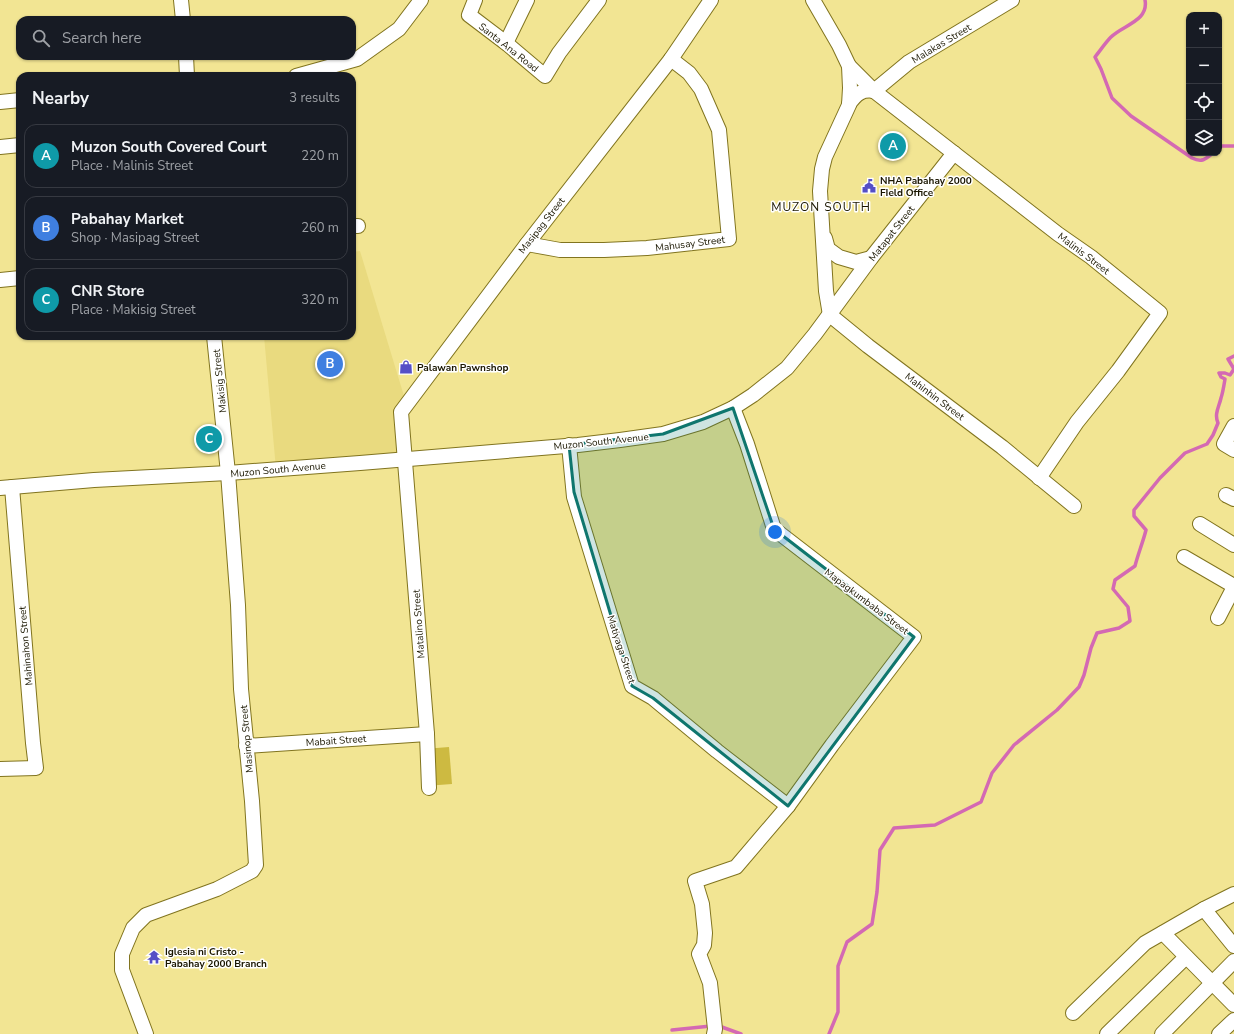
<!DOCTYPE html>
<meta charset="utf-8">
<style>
:root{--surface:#171b24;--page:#20242c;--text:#f1f3f6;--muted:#9ea1a6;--line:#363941;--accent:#d93025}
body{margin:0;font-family:"Nunito Sans",sans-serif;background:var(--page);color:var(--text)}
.controls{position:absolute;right:12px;top:12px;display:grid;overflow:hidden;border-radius:8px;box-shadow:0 1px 3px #0004}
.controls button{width:36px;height:36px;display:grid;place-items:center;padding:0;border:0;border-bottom:1px solid var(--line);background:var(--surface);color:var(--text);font:20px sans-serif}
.you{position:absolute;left:775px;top:532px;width:14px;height:14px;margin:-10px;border:3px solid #fff;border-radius:50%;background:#1a73e8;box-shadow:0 0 0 6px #1a73e833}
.badge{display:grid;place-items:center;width:26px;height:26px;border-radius:50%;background:var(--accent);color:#fff;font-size:13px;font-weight:700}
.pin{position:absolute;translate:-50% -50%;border:2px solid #fff;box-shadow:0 1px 4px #0006}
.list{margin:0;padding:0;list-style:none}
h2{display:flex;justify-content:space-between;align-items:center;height:52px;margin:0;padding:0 16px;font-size:17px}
h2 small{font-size:13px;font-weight:400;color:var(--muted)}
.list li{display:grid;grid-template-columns:26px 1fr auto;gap:12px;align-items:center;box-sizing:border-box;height:64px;margin:0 8px 8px;padding:0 8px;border:1px solid var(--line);border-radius:12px}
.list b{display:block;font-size:15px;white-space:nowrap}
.list p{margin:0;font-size:13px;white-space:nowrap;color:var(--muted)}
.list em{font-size:13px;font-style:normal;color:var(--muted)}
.icon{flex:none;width:22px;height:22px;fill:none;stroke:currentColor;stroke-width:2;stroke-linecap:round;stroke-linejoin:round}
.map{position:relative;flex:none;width:1234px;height:1034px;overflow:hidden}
.search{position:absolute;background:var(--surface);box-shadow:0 1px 3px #0004;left:16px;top:16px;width:340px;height:44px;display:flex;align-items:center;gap:10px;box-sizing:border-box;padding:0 14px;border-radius:12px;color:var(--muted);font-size:15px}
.panel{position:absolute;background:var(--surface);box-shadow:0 1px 3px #0004;left:16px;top:72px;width:340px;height:268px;border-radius:12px}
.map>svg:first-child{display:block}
.built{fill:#e9da7f}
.green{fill:#cdba41}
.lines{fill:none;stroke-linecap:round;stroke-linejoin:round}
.stream{stroke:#d469b3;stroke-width:3.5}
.minor-casing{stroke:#81741f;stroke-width:16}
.minor{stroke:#fff;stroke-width:14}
.marked{fill:#0f766e;fill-opacity:0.2;stroke:#0f766e;stroke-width:3;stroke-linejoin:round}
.labels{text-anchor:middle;stroke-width:3;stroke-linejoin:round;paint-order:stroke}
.street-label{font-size:10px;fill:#1a1600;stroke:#fff}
.poi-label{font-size:10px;font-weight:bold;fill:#1a1600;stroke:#fff;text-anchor:start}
.quarter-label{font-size:12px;letter-spacing:1px;fill:#1a1600;stroke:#fff}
</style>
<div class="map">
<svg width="1234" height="1034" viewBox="0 0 1234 1034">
<rect width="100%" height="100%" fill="#f2e593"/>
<polygon class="built" points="360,251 404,396 395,415 397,458 276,469 264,336 352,336 352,252"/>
<polygon class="green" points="449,747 452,784 425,786 424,749"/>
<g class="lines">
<g class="stream">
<path d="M 1145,0 C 1149,21 1123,25 1111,37 C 1105,43 1100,51 1095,57 L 1101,69 L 1112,98 L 1131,116 L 1192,158 C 1202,163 1206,159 1213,153"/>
<polyline points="1219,148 1221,146 1234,146"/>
<polyline points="1234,356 1228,359 1234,369"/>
<polyline points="719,1026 741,1034"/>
<polyline points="672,1030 711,1026"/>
<path d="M 829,1034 L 838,1012 L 838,966 L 847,942 L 872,924 L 877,892 L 880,850 L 894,828 L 935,825 L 981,802 L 992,773 L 1014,745 L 1057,710 L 1079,687 L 1084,675 L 1091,648 L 1097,633 L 1119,628 L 1130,621 L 1128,607 L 1113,589 L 1115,580 L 1135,566 C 1138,554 1143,542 1146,530 L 1134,516 L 1134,510 L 1160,478 L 1185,453 L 1207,444 L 1213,435 L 1218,423 C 1214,414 1219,407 1221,398 C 1223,392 1224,385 1225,379 L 1221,377 L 1219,373 L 1225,373 L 1230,375 L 1234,369"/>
</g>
<g class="minor-casing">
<g id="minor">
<polyline points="181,0 183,20"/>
<polyline points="475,0 469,15 506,43 545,76 559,53 599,0"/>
<polyline points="813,0 839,45 849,66 850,88 849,105 825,157 822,169 820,191 826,291 830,315"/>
<polyline points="506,43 527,0"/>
<polyline points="186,56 187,76"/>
<polyline points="849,66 874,91 1058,234 1091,257 1160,313 1118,371 1077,422 1039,478"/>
<polyline points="296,76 357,59 399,29 421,0"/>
<polyline points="0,102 20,100"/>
<path d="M 849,104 C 856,94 862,89 874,91 L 909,62 L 1012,0"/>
<polyline points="0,147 20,145"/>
<polyline points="352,226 358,226"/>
<polyline points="825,238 828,249 839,257 856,262 871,258"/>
<polyline points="527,244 560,250 604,250 647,248 729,239 719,130 701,89 689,73 671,59"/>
<polyline points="0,280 20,278"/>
<polyline points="830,315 868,346 1002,447 1074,506"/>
<polyline points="1234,426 1224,444 1234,450"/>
<polyline points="569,445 574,497 632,686 653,698 717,751 788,806"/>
<polyline points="0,488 94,480 228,473 360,463 578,445 620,440 663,434 703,422 733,408 753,395 787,368 815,334 871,258 954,153"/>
<polyline points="1226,495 1234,499"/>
<polyline points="1200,524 1234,545"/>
<polyline points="1184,557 1234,586"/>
<polyline points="1218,618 1234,587"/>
<polyline points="246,746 427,734"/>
<polyline points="0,769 36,768 33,743 12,487"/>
<polyline points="429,788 427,734 401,412 527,244 671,59 711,0"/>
<polyline points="1204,909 1234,946"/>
<polyline points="1163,933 1234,1005"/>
<polyline points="1073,1013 1145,943 1204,909 1234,894"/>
<polyline points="146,1034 122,970 122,954 133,928 146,915 217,889 252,871 256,865 252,801 241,689 238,605 228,473 214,336"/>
<polyline points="714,1034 715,1029 710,983 699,954 704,945 705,933 702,904 695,881 736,867 788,806 832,745 914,637 774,529 747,444 733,408"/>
<polyline points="1107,1034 1186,957"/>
<polyline points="1162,1034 1234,961"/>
<polyline points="1219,1034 1234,1020"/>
</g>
</g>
<use href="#minor" class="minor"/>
</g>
<path class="marked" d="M 733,408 L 774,529 L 914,637 L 788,806 L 653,698 L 632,686 L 574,492 L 569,445 L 663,434 Z"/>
<defs>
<g id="civic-bare" transform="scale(1.08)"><path d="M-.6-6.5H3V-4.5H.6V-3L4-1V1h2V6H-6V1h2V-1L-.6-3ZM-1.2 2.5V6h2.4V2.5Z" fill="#554fc6" stroke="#fff" stroke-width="2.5" paint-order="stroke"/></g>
<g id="shop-bare" transform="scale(1.08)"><path d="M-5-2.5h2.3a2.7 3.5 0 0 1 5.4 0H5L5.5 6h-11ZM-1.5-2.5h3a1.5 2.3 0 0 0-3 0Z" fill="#554fc6" stroke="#fff" stroke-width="2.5" paint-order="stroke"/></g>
<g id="temple-bare" transform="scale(1.08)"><path d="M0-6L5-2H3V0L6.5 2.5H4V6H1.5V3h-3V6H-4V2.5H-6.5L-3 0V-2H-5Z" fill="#554fc6" stroke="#fff" stroke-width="2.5" paint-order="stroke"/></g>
</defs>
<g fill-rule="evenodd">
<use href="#civic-bare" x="869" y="186"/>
<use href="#shop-bare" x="406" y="367"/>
<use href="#temple-bare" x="154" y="957"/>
</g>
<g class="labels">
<g class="street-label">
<text transform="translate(941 43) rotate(-31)" y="4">Malakas Street</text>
<text transform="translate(509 47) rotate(38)" y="4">Santa Ana Road</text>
<text transform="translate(541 225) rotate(-52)" y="4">Masipag Street</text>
<text transform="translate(891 233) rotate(-52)" y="4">Matapat Street</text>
<text transform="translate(690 243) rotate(-7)" y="4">Mahusay Street</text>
<text transform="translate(1084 253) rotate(37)" y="4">Malinis Street</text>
<text transform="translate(219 381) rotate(-96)" y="4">Makisig Street</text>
<text transform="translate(935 396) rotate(37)" y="4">Mahinhin Street</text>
<text transform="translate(601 441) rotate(-6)" y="4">Muzon South Avenue</text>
<text transform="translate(278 469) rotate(-5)" y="4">Muzon South Avenue</text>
<text transform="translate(867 601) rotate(37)" y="4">Mapagkumbaba Street</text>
<text transform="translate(418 624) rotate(-94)" y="4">Matalino Street</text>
<text transform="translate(25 646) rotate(-95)" y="4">Mahinahon Street</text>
<text transform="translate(622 649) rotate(72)" y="4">Matiyaga Street</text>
<text transform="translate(246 739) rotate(-95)" y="4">Masinop Street</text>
<text transform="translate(336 740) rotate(-4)" y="4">Mabait Street</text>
</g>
<g class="poi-label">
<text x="880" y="184">NHA Pabahay 2000<tspan x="880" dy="12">FIeld Office</tspan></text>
<text x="417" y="371">Palawan Pawnshop</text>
<text x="165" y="955">Iglesia ni Cristo -<tspan x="165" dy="12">Pabahay 2000 Branch</tspan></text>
</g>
<g class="quarter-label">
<text x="821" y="211">MUZON SOUTH</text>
</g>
</g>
</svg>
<div class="controls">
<button>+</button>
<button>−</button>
<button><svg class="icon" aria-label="locate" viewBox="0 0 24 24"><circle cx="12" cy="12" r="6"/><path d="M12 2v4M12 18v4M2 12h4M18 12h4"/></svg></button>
<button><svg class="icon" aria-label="layers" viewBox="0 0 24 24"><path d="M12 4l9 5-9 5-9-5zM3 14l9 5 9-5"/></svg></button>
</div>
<div class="you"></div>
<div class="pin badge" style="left:893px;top:146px;background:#0f9aa8">A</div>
<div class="pin badge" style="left:330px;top:364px;background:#3f7fe0">B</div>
<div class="pin badge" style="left:209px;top:439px;background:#0f9aa8">C</div>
<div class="search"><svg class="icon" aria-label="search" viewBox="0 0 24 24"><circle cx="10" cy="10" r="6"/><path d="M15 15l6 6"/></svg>Search here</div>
<section class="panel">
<h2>Nearby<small>3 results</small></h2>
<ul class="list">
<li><span class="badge" style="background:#0f9aa8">A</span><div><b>Muzon South Covered Court</b><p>Place · Malinis Street</p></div><em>220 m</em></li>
<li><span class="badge" style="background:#3f7fe0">B</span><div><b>Pabahay Market</b><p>Shop · Masipag Street</p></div><em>260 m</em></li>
<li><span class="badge" style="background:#0f9aa8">C</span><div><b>CNR Store</b><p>Place · Makisig Street</p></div><em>320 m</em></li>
</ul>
</section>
</div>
